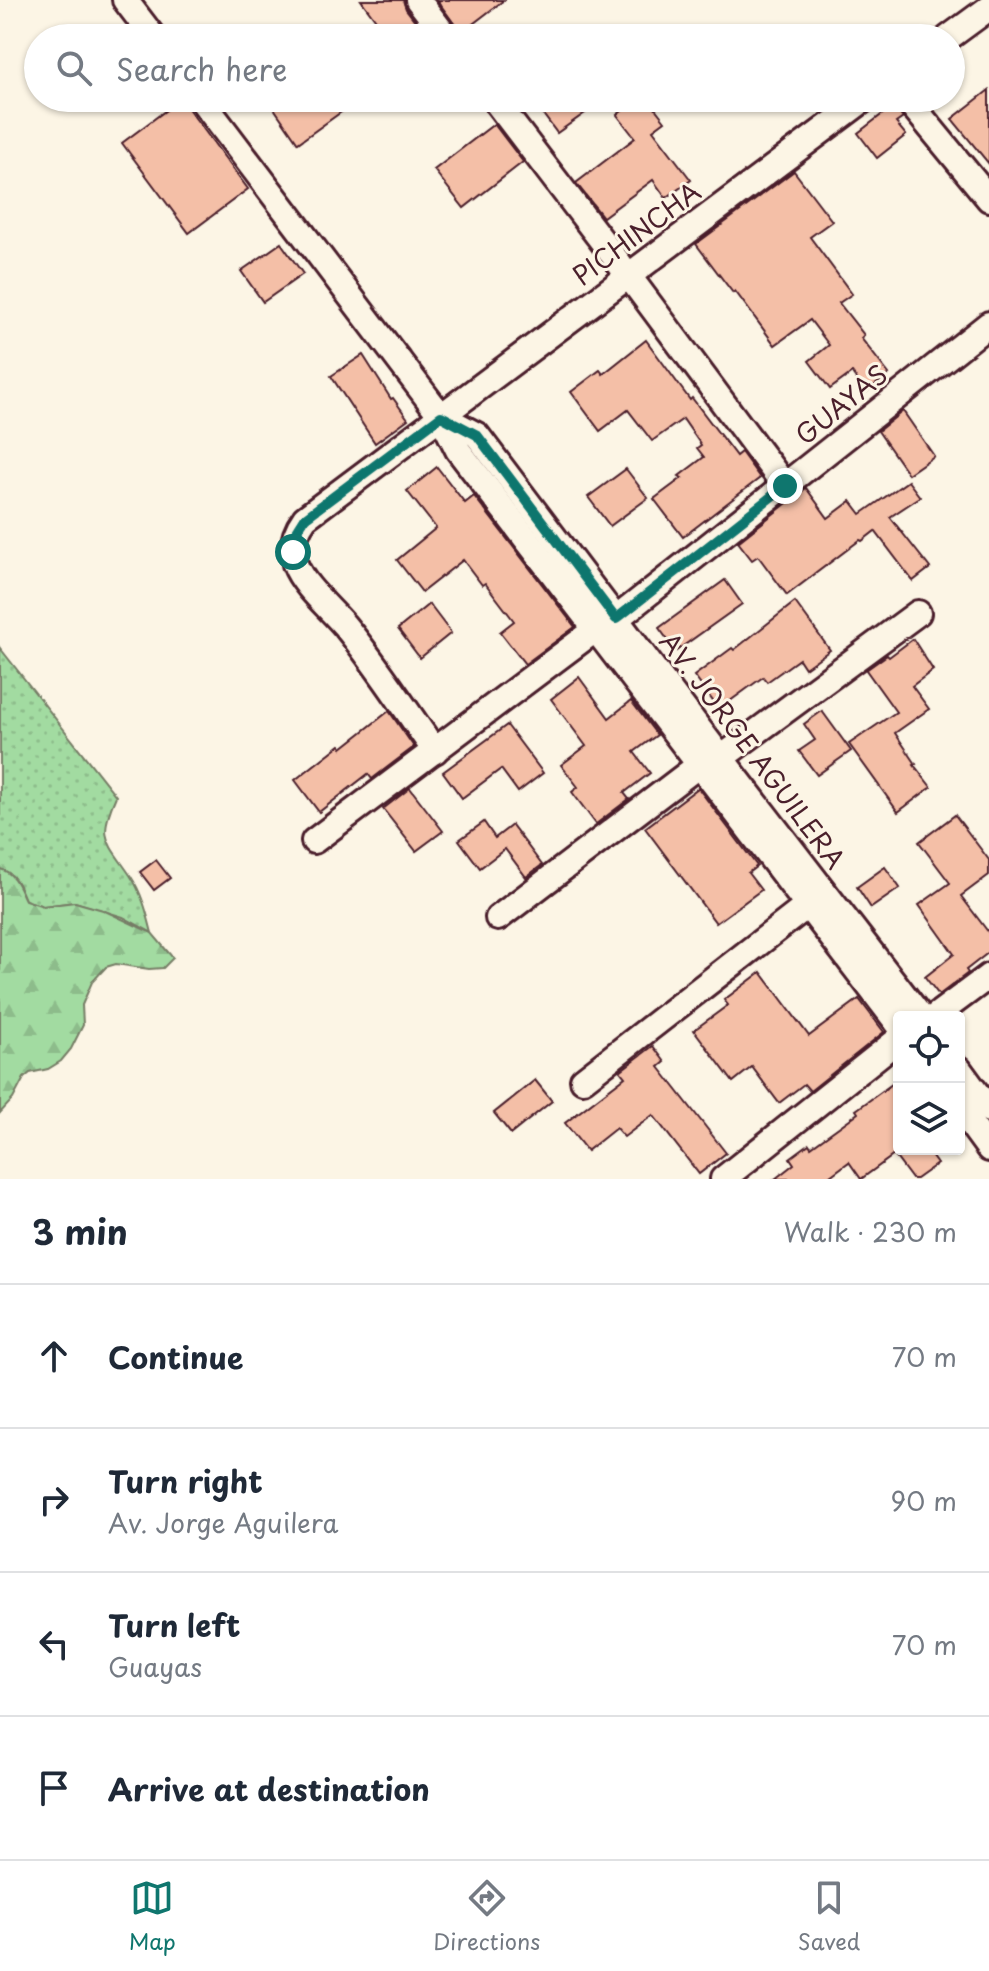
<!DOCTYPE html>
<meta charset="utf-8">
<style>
:root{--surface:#fff;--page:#f2f2f3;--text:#1f2937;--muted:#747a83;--line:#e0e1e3;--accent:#0f766e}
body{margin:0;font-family:"Playpen Sans",sans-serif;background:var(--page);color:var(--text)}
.controls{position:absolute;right:24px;bottom:24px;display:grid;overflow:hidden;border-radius:8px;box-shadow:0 2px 6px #0004}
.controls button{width:72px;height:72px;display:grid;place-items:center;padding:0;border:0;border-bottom:2px solid var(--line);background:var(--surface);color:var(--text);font:40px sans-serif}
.stop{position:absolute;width:24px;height:24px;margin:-18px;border:6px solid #0f766e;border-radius:50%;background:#fff}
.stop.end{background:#0f766e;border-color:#fff;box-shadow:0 2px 8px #0008}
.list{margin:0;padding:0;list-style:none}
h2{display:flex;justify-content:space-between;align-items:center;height:104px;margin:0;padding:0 32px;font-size:34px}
h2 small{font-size:26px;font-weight:400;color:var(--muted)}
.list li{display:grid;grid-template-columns:52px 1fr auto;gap:24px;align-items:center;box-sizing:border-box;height:144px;padding:0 32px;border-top:2px solid var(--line)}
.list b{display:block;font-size:30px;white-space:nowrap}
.list p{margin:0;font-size:26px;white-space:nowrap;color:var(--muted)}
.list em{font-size:26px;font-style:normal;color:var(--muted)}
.icon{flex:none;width:44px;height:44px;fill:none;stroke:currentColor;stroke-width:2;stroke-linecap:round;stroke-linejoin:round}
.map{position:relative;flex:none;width:989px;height:1179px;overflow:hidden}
.search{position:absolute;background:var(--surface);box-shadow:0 2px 6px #0004;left:24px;right:24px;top:24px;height:88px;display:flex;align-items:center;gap:20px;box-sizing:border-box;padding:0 28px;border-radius:44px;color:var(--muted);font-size:30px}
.sheet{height:680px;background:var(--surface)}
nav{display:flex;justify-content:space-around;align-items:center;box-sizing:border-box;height:112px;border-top:2px solid var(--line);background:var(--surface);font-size:22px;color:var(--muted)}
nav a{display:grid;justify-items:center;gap:4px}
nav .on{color:var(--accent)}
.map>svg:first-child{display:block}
.grass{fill:url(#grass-dots);stroke:#767d66;stroke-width:2}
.forest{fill:url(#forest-firs);stroke:#767d66;stroke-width:2}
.building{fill:#f4bfa7;stroke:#4a1f2b;stroke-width:2}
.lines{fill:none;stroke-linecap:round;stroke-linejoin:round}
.minor-casing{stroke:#4a1f2b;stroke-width:30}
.minor{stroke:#fcf5e5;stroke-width:24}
.route{stroke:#0f766e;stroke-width:10}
.labels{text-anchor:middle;stroke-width:6;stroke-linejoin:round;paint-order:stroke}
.street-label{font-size:26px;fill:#4a1f2b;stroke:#fcf5e5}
</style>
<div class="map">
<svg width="989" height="1179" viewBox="0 0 989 1179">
<defs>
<pattern id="grass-dots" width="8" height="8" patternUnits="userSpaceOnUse" patternTransform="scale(2)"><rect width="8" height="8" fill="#a2dba1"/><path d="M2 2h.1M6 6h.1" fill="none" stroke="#8dbc8b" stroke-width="1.8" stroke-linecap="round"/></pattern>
<pattern id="forest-firs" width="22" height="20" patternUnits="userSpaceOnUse" patternTransform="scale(2)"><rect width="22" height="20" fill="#a2dba1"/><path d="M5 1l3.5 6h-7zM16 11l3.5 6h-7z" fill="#8dbc8b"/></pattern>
</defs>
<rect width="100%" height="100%" fill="#fcf5e5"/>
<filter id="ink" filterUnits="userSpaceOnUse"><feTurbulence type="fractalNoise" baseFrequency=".0125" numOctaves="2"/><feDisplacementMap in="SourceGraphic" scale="16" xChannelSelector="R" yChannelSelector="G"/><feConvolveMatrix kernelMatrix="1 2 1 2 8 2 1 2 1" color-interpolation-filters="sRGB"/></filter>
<g filter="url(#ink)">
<path class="grass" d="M 0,648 L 116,796 C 97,838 107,841 130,875 C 142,893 147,913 152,933 L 123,917 L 75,902 L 43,906 L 25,900 C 20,887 15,873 0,869 Z"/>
<path class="forest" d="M 0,869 C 15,873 19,888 25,900 L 43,906 L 75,902 L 103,910 L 152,933 L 173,958 L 163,968 L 149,969 L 116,964 L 106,967 L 92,982 L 82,1005 L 83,1025 L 71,1049 L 61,1061 L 48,1069 L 30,1073 L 24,1078 L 13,1099 L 0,1113 Z"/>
<g class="building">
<polygon points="361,0 403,0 406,9 428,38 357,38 378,23"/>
<polygon points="437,0 504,0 461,33"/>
<polygon points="989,90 989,164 952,119"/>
<polygon points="267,98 336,98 344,110 298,143"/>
<polygon points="531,98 606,98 557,133"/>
<polygon points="638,98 647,98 665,121 653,130 691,180 666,198 653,180 603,217 576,183 635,138 617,115"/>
<polygon points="181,99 248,189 189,233 122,143"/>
<polygon points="893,106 903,118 896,123 906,135 877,158 858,133"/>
<polygon points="494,124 523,162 464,208 434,170"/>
<polygon points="794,171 832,221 810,237 852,294 839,303 864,335 861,338 889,374 866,392 852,373 830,389 809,361 829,345 810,320 775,345 735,291 733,293 696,244"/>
<polygon points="281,243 303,274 263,302 241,271"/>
<polygon points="646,340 690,400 692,398 736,456 741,452 760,478 683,537 654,499 682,478 679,476 704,457 697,448 701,445 683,419 652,441 628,410 600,431 571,392 600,370 603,374"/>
<polygon points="363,355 391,399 393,398 408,419 375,443 331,376"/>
<polygon points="903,411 934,456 908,474 878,431"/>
<polygon points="437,467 465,503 474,496 575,627 525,664 500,632 514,621 485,583 482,585 463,560 422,592 397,560 436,528 407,491"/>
<polygon points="626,469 648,498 610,526 588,497"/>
<polygon points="908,481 920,497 890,517 930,568 913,581 875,531 862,541 860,540 787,595 758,556 752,560 738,542 806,488 828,518 851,501 861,514"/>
<polygon points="725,580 742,604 676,651 659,628"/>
<polygon points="795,602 830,650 805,668 799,659 767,682 763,677 719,709 694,676 732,648 734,650"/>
<polygon points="429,604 451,633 420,658 398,629"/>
<polygon points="913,639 933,670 912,686 929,709 895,733 916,764 914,765 931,787 898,812 849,744 896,712 866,670 887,655 889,657"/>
<polygon points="579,677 609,718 631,701 657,735 634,752 650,773 624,793 629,799 596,824 572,792 578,787 561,765 586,746 551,699"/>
<polygon points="389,711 414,747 372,779 368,774 319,812 295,780 340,745 342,748"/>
<polygon points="822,711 851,751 817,775 799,751 815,740 804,724"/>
<polygon points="507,725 543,773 518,792 501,769 462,798 443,772"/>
<polygon points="410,788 443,831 416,851 383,809"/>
<polygon points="698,788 757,866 748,873 761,890 716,923 645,828"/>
<polygon points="955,815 989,860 989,875 961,896 989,933 989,952 966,970 968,973 939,995 925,977 954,954 919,905 950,883 919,842"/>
<polygon points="484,822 495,838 512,825 542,865 526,877 505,849 480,868 459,840"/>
<polygon points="156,860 170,878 154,890 140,872"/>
<polygon points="885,867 900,888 871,908 857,887"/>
<polygon points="761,972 809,1036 859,999 884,1032 810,1091 804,1084 779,1103 752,1067 733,1082 694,1030 728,1005 724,1000"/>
<polygon points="653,1046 665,1062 659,1067 726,1153 699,1174 653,1115 624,1137 616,1128 587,1151 565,1123 625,1077 620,1071"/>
<polygon points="899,1079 899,1149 926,1149 937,1164 916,1179 912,1179 894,1155 861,1179 849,1162 826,1179 775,1179 794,1164 790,1158 809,1144 811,1147 858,1113 856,1110"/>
<polygon points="535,1080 552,1101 511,1134 494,1113"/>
</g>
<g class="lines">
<g class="minor-casing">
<g id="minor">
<polyline points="125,0 154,38"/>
<polyline points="418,0 447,38"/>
<polyline points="948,38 989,8"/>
<polyline points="200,98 441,416 458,450 899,1025"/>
<polyline points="493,98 628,275 785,486"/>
<polyline points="906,98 989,199"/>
<polyline points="441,416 477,435 721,758 921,1017"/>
<polyline points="616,619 989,324"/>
<path d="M 435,751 C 405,709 377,665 345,626 C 330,608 303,586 295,564 C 290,547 295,532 305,518 L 866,98"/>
<polyline points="721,758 918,613"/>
<polyline points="314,841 595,630"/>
<polyline points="498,918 699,765"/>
<polyline points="934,1017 989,976"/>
<polyline points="959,1069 989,1110"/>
<polyline points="583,1080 807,906"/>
<polyline points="959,1108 989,1149"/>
<polyline points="723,1179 899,1039"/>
</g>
</g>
<use href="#minor" class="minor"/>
</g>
</g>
<g class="lines" filter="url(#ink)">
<polyline class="route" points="293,552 295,534 305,518 441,416 477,435 616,619 785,486"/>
</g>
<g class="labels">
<g class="street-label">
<text transform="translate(637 234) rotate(-37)" y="9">PICHINCHA</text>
<text transform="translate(842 405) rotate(-39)" y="9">GUAYAS</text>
<text transform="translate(752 751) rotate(53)" y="9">AV. JORGE AGUILERA</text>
</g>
</g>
</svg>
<div class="controls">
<button><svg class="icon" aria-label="locate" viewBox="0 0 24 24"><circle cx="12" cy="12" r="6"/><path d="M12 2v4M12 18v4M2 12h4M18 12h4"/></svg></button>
<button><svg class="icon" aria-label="layers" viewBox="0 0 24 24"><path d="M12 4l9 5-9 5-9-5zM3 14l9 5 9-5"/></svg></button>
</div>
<div class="stop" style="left:293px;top:552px"></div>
<div class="stop end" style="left:785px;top:486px"></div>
<div class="search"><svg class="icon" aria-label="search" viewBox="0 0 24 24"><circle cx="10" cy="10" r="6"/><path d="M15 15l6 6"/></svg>Search here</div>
</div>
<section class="sheet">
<h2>3 min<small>Walk · 230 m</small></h2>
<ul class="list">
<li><svg class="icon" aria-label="ahead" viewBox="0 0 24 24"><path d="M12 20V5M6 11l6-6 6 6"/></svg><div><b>Continue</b></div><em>70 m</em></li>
<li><svg class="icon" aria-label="right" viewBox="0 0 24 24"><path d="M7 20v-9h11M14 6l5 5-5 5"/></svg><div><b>Turn right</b><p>Av. Jorge Aguilera</p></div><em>90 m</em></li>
<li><svg class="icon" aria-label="left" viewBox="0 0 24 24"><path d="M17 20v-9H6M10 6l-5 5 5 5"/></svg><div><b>Turn left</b><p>Guayas</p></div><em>70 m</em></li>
<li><svg class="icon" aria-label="arrive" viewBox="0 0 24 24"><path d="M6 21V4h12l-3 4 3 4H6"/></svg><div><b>Arrive at destination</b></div></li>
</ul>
</section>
<nav>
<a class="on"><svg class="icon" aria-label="map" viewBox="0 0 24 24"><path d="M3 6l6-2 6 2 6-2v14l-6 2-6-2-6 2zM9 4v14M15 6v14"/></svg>Map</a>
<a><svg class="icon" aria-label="directions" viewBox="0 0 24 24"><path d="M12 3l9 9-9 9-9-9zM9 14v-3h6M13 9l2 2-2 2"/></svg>Directions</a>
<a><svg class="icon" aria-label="saved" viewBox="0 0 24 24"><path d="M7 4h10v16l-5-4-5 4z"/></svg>Saved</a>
</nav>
